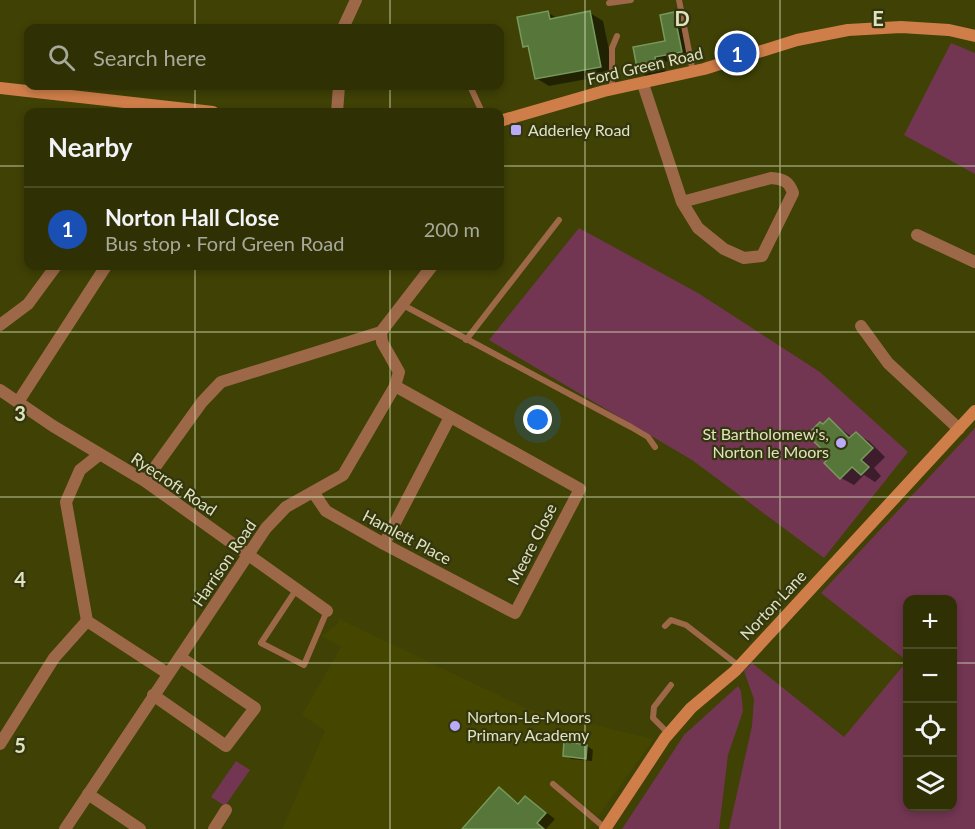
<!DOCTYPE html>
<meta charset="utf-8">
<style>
:root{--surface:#2f3104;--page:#37390e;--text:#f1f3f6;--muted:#a7a99a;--line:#4a4c26;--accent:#d6ab8b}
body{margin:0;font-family:Lato,sans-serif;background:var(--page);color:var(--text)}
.controls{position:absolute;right:18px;bottom:18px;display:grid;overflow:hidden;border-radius:12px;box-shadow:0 3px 9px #0003}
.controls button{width:54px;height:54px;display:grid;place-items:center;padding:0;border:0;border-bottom:2px solid var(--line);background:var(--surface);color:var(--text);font:30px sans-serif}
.you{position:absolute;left:538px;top:420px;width:21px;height:21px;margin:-15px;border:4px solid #fff;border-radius:50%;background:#1a73e8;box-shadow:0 0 0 9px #1a73e833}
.badge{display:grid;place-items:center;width:39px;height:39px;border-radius:50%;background:var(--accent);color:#fff;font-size:20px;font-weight:700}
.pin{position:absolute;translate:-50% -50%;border:3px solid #fff;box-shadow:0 2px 6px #0006}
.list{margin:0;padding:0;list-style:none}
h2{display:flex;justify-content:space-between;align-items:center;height:78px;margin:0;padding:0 24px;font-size:26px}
h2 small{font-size:20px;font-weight:400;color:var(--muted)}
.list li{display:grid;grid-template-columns:39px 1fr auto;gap:18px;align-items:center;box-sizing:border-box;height:84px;padding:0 24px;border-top:2px solid var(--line)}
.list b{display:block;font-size:22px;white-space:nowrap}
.list p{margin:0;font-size:20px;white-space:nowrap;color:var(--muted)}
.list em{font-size:20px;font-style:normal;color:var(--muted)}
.icon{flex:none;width:33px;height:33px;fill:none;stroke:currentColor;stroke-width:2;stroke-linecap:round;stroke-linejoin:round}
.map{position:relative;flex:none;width:975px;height:829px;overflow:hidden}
.search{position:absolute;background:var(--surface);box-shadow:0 3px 9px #0003;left:24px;top:24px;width:480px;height:66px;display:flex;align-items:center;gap:15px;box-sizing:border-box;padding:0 21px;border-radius:12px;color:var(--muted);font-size:22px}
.panel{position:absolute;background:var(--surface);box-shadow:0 3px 9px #0003;left:24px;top:108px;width:480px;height:162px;border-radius:12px}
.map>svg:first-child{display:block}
.built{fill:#454700}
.green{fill:#723652;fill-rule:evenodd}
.shadow{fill:#0007}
.building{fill:#57773a;stroke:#77995b;stroke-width:1.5}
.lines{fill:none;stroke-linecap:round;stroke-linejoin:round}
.lane{stroke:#9c6848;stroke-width:6}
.street{stroke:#9c6848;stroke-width:12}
.secondary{stroke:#cf7e49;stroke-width:12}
.grid{fill:none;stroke:#dfe3bf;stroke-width:1.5;stroke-opacity:0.55}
.poi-dot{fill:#b9abf7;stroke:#34360f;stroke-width:2}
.labels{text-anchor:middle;stroke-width:4.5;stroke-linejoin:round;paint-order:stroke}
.street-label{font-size:16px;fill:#dfe3bf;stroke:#34360f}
.poi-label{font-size:16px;fill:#dfe3bf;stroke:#34360f;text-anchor:start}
.grid-label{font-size:20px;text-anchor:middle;font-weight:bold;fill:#dfe3bf;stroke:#34360f;stroke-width:4.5;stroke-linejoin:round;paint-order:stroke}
</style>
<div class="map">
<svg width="975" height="829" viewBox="0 0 975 829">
<rect width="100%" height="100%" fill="#3f4105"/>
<polygon class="built" points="339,619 528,709 654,739 589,829 282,829 325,731 302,715 341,647 322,636 338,624"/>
<g class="green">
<polygon points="951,43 975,53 975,174 904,135"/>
<polygon points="579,228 698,293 820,372 908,452 824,558 692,460 489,340"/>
<path d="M 975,428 L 975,829 L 729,829 L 752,726 L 754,699 L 744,671 L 752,663 L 844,737 L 907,661 L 821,593 ZM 908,600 L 952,600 L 952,806 L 908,806 Z"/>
<polygon points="738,686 741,691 743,711 728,755 719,829 622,829 684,735"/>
<polygon points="236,761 250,770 225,806 211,797"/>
</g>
<g class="shadow">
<polygon points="548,13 559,19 590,13 603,21 614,74 549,86 536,78 530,50 525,46"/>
<polygon points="674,14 684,19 691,57 664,62 666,74 649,78 640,72 666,42"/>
<polygon points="829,420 852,437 856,434 869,441 885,457 874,468 881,476 875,482 864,475 854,485 841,478 832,457 823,426"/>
<polygon points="587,746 593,750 592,761 571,759 565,755"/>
<polygon points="500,789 520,804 526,797 555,819 546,829 464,829"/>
</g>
<g class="building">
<polygon points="548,11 550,19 590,11 601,67 535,79 528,46 523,47 517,17"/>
<polygon points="674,12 682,52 655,57 657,69 638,73 633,47 665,41 660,15"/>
<polygon points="829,418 849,438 856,432 873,448 861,460 869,467 861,475 852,467 840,479 824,463 830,457 807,435 820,422 823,424"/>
<polygon points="564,741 587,745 586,759 563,756"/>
<polygon points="499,787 518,804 525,796 546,813 537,823 544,829 462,829"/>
</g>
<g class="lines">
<g class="lane">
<polyline points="679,0 693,72"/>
<polyline points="609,3 631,0"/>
<polyline points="470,86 482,112"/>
<polyline points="612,89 612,48 617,36"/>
<polyline points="285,266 286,266"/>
<polyline points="403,305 631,427 648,437 655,447"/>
<polyline points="466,340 559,220"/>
<polyline points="296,590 261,643 304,665 327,611"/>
<polyline points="665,626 671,620 686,625 739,666"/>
<polyline points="668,733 653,718 654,707 671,685"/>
<polyline points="553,784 605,828"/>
</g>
<g class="street">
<polyline points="343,28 356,0"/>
<path d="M 643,84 L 682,202 L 698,228 L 724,249 L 744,258 L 762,256 L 793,193 C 789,181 783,179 771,178 L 682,202"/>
<polyline points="337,112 339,86"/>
<polyline points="917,235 975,262"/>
<polyline points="0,325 28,304 56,266"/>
<polyline points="861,326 888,363 959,429"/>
<polyline points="0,390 53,426 145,481 327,611"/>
<polyline points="18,402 106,266"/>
<polyline points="99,455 80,470 66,502 87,621 167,673"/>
<polyline points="145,481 202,402 221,382 381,332 432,266"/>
<polyline points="313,492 326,511 384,544 515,613 580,489 395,386"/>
<polyline points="384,544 450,417"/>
<polyline points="153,695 226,746 255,708 180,657"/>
<polyline points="0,744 54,658 87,621"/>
<polyline points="88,794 140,829"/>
<polyline points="65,829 266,528 286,507 343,475 395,386 399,372 382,342 381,332"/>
<polyline points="214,829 226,810"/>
</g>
<g class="secondary">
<polyline points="0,88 213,112"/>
<polyline points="500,121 604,91 704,69 797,40 848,30 901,27 949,30 975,36"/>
<polyline points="605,829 665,738 691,708 735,671 975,411"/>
</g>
</g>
<path class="grid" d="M 195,0 L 195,28M 390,0 L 390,28M 585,0 L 585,829M 780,0 L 780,829M 195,86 L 195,112M 390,86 L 390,112M 0,166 L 28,166M 500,166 L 975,166M 195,266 L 195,829M 390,266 L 390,829M 0,332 L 975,332M 0,497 L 975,497M 0,663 L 908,663M 952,663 L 975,663"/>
<g class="poi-dot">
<rect x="510" y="124" width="12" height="12" rx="3"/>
<circle cx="841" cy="443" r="6"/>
<circle cx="455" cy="726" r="6"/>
</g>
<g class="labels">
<g class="street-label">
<text transform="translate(645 66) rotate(-13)" y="6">Ford Green Road</text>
<text transform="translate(174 484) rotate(34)" y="6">Ryecroft Road</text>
<text transform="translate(407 537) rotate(28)" y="6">Hamlett Place</text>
<text transform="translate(532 544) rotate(-63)" y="6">Meere Close</text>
<text transform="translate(224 563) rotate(-56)" y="6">Harrison Road</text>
<text transform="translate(773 605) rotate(-47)" y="6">Norton Lane</text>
</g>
<g class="poi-label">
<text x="528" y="136">Adderley Road</text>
<text x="829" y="440" text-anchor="end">St Bartholomew's,<tspan x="829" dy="18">Norton le Moors</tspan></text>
<text x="467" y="723">Norton-Le-Moors<tspan x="467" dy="18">Primary Academy</tspan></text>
</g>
</g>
<g class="grid-label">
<text x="682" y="26">D</text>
<text x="878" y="26">E</text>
<text x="20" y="421">3</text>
<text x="20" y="587">4</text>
<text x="20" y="753">5</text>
</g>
</svg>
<div class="controls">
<button>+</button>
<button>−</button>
<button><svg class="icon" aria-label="locate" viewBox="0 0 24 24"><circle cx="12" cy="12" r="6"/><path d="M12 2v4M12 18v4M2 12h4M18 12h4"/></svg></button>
<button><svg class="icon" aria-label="layers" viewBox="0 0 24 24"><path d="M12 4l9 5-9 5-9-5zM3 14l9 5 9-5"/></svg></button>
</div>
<div class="you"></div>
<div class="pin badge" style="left:737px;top:53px;background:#1a4fb4">1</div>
<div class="search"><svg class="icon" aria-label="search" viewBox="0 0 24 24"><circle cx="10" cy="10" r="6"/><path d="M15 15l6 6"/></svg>Search here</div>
<section class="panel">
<h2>Nearby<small></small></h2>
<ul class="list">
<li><span class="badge" style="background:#1a4fb4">1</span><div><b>Norton Hall Close</b><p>Bus stop · Ford Green Road</p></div><em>200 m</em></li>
</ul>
</section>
</div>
